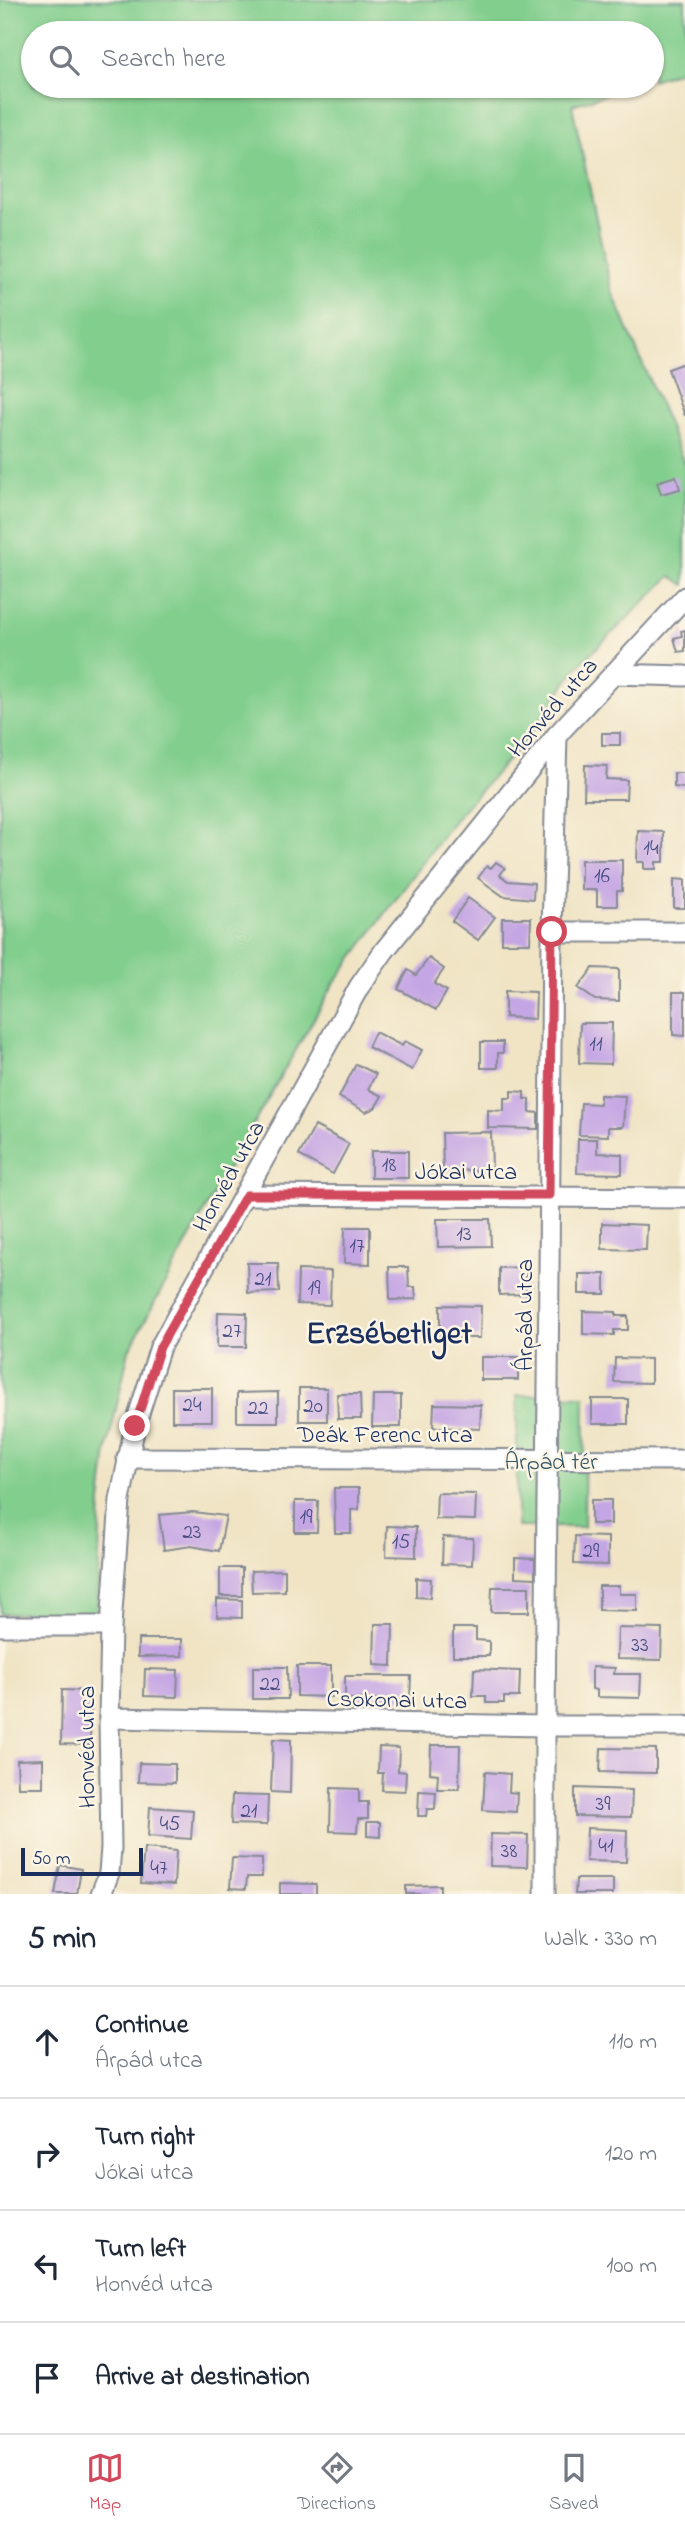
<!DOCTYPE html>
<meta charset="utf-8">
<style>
:root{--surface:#fff;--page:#f6f6f7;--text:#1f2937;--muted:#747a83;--line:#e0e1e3;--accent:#d1495b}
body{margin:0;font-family:"Indie Flower",sans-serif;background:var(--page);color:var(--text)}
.scale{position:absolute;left:21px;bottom:18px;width:122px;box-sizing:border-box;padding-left:7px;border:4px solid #1b2f5e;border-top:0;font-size:19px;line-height:24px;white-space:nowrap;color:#1b2f5e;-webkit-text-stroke:5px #fcf5e5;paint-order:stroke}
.stop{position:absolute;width:21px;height:21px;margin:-16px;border:5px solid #d1495b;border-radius:50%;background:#fff}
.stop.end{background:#d1495b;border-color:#fff;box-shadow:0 2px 7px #0008}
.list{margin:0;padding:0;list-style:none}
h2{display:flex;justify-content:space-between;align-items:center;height:91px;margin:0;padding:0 28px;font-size:30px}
h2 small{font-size:23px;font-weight:400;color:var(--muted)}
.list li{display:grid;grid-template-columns:46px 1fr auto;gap:21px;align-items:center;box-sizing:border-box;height:112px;padding:0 28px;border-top:2px solid var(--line)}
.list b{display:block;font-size:26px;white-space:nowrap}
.list p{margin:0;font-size:23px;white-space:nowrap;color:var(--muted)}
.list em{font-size:23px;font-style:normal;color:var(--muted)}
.icon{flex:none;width:38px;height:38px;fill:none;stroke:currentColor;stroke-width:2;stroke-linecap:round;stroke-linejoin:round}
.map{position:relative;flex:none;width:685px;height:1894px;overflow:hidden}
.search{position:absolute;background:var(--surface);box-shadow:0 2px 5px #0004;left:21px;right:21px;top:21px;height:77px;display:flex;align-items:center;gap:18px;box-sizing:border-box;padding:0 24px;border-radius:38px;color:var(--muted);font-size:26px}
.sheet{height:539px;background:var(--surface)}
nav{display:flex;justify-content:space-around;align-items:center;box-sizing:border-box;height:98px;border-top:2px solid var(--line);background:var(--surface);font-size:19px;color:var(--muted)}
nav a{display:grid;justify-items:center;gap:4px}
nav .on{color:var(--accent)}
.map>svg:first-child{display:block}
.green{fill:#81ce8d;stroke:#4e7e76;stroke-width:2}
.building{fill:#c5a6e4}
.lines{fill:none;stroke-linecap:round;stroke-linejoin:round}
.minor-casing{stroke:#868a92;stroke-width:23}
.minor{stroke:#fff;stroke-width:19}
.route{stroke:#d1495b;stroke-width:9}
.labels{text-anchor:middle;stroke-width:5;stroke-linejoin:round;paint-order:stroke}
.number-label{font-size:21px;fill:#464d80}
.street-label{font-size:24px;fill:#1b2f5e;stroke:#fcf5e5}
.park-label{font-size:24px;fill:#34576a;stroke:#fcf5e5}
.district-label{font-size:32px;font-weight:bold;fill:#1b2f5e;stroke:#fcf5e5}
</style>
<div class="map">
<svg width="685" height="1894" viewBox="0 0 685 1894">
<rect width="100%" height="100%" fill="#fcf5e5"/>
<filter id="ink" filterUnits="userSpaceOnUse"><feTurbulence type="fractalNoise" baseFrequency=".0143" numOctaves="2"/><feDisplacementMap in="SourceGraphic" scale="14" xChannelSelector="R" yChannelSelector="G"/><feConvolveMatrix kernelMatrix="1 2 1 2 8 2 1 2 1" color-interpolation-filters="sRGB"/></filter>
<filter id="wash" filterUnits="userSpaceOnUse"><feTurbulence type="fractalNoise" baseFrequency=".00686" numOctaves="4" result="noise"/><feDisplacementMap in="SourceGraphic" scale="28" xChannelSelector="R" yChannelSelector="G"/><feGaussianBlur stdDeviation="1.57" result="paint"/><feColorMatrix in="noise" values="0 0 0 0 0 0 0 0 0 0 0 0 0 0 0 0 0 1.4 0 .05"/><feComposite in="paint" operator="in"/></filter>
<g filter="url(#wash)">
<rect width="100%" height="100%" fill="#f0e4c5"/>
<g class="green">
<polygon points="0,0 685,0 685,69 652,80 652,33 33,33 33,86 633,86 572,105 611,289 685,465 685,585 671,576 577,667 529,736 455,819 335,982 220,1182 129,1350 107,1450 101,1503 97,1613 0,1614"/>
<polygon points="517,1395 585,1396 584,1527 517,1527"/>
</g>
<g id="blocks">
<g class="building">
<polygon points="685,363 685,416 668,369"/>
<polygon points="676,476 680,489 661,494 657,482"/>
<polygon points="685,630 685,651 678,652 674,638 682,636 681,631"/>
<rect x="602" y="733" width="18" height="12"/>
<polygon points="585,765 607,766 606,779 627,780 626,799 584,799"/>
<polygon points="674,773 685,773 685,788 674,787"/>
<polygon points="638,831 664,832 664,862 656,862 656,869 644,869 644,862 637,862"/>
<polygon points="581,860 622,860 622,891 617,891 617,906 597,906 597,890 581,890"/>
<polygon points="496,862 505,868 500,875 508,881 534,883 533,899 503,896 478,878 487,866 491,868"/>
<polygon points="674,879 685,880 685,908 674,908"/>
<polygon points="468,898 495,917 478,940 452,921"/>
<polygon points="502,918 531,918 530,943 502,943"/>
<polygon points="429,958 444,969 434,984 447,991 436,1010 398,989 408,970 416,975"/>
<polygon points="593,968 619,969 619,1001 595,1000 578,988"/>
<polygon points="505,991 536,992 535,1019 505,1017"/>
<polygon points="673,992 685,992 685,1036 673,1035"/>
<polygon points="580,1023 612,1023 611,1064 579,1063"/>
<polygon points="375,1032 402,1046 405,1041 422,1050 412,1070 368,1047"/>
<polygon points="481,1042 503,1042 503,1053 498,1053 498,1068 481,1068"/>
<polygon points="356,1064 376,1074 368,1089 382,1096 375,1108 366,1112 339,1097"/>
<polygon points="511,1091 524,1092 524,1099 530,1099 530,1112 538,1113 538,1129 488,1128 488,1110 504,1111 504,1098 511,1098"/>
<polygon points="600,1095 625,1096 623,1127 608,1127 608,1136 579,1135 581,1103 600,1104"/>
<polygon points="315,1126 349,1144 333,1174 299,1155"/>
<polygon points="491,1132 492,1170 443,1171 442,1133"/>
<polygon points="578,1139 597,1139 597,1153 622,1154 622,1174 577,1173"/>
<rect x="371" y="1151" width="37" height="27"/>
<polygon points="437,1219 490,1219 491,1246 438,1247"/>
<polygon points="602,1223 647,1225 646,1250 602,1249"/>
<polygon points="345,1227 370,1227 370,1264 344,1263"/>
<polygon points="247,1263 278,1263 279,1292 248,1293"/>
<polygon points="389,1267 408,1267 409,1287 415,1287 416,1299 390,1300"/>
<polygon points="525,1267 526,1294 499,1295 499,1268"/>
<polygon points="298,1270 331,1271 330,1305 297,1304"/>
<rect x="579" y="1274" width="26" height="20"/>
<polygon points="440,1305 481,1306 480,1338 440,1338"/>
<polygon points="583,1311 616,1312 616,1316 628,1316 628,1330 614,1330 614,1335 583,1334"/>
<polygon points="218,1312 247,1313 246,1347 217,1347"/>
<rect x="481" y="1357" width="37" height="23"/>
<polygon points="615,1358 651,1359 651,1383 614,1382"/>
<rect x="172" y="1388" width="40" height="33"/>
<rect x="299" y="1388" width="28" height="33"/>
<polygon points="278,1392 278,1422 237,1422 237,1393"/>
<polygon points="337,1394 360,1394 361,1419 338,1419"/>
<polygon points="373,1395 401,1395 401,1427 372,1427"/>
<rect x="592" y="1399" width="36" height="25"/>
<polygon points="434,1404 481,1405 480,1429 433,1427"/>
<polygon points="334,1488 359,1488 359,1509 351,1510 351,1533 335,1533"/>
<polygon points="437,1493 476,1494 475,1520 436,1519"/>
<rect x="591" y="1500" width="20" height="24"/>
<polygon points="295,1501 318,1501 317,1532 295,1532"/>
<polygon points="193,1512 226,1516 219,1551 191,1546 164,1550 159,1515"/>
<polygon points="387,1526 416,1527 416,1557 386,1556"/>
<polygon points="575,1536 608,1537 608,1565 574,1564"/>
<polygon points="443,1537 473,1538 472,1565 442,1564"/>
<polygon points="515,1558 535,1559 535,1578 515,1577"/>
<rect x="220" y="1568" width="22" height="28"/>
<polygon points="285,1570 285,1591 252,1592 251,1571"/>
<polygon points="416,1578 431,1579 430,1598 416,1597"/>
<polygon points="599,1586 619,1586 619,1594 637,1594 637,1611 599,1610"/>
<polygon points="492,1587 529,1587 529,1612 491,1612"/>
<polygon points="217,1599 242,1600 242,1618 217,1617"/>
<polygon points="375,1624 393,1624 392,1666 374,1665"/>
<polygon points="453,1628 476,1628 476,1640 489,1641 489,1656 453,1656"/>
<polygon points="618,1628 662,1629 661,1660 617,1659"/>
<polygon points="138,1639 182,1639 182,1656 138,1657"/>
<polygon points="297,1666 331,1666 331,1697 297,1696"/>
<polygon points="253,1667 287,1667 288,1699 253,1699"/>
<polygon points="592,1667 615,1668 614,1674 641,1674 640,1698 597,1697 597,1690 592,1689"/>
<polygon points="145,1669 178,1670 177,1697 144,1696"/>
<polygon points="474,1669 520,1671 519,1697 504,1697 504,1703 486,1703 486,1696 473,1696"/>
<polygon points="345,1676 411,1676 410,1700 345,1699"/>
<polygon points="62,1690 91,1691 90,1745 61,1744"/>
<polygon points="273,1739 291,1740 290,1793 271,1792"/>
<polygon points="431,1745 460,1745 459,1789 437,1789 438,1774 430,1773"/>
<polygon points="379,1747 399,1748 398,1771 406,1772 405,1791 382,1790 383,1773 378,1773"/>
<polygon points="601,1748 656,1749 656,1773 600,1772"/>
<polygon points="43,1759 43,1787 18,1787 17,1760"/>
<polygon points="139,1763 175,1764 175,1783 138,1782"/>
<polygon points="485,1772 510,1774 509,1792 517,1793 516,1812 483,1810"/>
<polygon points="331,1788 359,1789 359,1802 368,1802 368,1819 358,1819 357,1832 330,1831"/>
<polygon points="575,1788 632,1790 631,1817 575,1816"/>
<polygon points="419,1791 436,1792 435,1809 427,1809 426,1816 418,1816"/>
<polygon points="232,1795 268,1796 267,1825 231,1824"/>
<polygon points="150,1807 193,1810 191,1839 148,1836"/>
<polygon points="367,1822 380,1822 380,1837 367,1836"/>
<polygon points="587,1828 627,1830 626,1862 586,1861"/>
<polygon points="491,1834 528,1835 527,1867 490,1866"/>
<polygon points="144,1848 176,1851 174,1885 141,1883"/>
<polygon points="232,1858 262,1859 262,1877 247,1877 246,1889 230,1888"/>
<polygon points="60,1865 81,1869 77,1894 55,1894"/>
<polygon points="576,1879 613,1879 613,1894 575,1894"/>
<polygon points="280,1883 316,1884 316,1894 280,1894"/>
<polygon points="440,1885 440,1894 406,1894 406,1886"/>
</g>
</g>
</g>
<g filter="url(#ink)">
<use href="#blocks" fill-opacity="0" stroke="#868a92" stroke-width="2"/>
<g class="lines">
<g class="minor-casing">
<g id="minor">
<polyline points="613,674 685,676"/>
<polyline points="552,932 685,932"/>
<polyline points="246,1195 685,1198"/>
<polyline points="127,1458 685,1460"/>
<polyline points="0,1626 111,1626"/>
<polyline points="109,1718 545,1726 685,1726"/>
<polyline points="101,1894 109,1873 111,1848 109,1718 111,1626 120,1500 135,1426 160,1347 359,987 384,951 557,735 685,597"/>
<polyline points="545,1894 545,1726 552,932 557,735"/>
</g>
</g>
<use href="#minor" class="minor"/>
</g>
</g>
<g class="lines" filter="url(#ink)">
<polyline class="route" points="135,1426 160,1347 246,1195 549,1195 552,932"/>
</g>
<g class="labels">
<g class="number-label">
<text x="651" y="854">14</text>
<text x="602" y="882">16</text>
<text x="596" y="1050">11</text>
<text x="389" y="1171">18</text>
<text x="464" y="1240">13</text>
<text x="357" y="1252">17</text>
<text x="263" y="1285">21</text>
<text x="314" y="1294">19</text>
<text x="232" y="1337">27</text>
<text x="192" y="1411">24</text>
<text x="313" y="1412">20</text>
<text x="258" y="1414">22</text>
<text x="306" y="1523">19</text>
<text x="192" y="1538">23</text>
<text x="401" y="1548">15</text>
<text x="591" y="1557">29</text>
<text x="640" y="1651">33</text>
<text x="270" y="1690">22</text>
<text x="603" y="1810">39</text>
<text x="249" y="1817">21</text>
<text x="170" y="1830">45</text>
<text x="606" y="1852">41</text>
<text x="509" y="1857">38</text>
<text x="159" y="1874">47</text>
</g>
<g class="street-label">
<text transform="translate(552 707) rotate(-49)" y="8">Honvéd utca</text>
<text x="466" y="1179">Jókai utca</text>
<text transform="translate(228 1176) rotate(-61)" y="8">Honvéd utca</text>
<text transform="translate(524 1315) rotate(-90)" y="8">Árpád utca</text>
<text x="385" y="1442">Deák Ferenc utca</text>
<text transform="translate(397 1699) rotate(1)" y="8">Csokonai utca</text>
<text transform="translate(86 1747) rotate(-90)" y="8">Honvéd utca</text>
</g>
<g class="park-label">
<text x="551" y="1469">Árpád tér</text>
</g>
<g class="district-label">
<text x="389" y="1343">Erzsébetliget</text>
</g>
</g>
</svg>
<div class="scale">50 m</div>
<div class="stop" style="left:552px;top:932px"></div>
<div class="stop end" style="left:135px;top:1426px"></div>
<div class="search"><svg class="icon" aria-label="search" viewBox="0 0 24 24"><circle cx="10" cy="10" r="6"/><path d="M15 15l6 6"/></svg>Search here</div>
</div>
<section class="sheet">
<h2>5 min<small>Walk · 330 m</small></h2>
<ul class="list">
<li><svg class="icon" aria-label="ahead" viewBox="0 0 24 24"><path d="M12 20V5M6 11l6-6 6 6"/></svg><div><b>Continue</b><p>Árpád utca</p></div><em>110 m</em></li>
<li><svg class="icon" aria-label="right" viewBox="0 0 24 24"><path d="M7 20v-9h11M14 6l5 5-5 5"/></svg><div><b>Turn right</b><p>Jókai utca</p></div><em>120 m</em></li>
<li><svg class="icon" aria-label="left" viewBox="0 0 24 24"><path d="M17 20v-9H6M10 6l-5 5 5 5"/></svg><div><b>Turn left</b><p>Honvéd utca</p></div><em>100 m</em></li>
<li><svg class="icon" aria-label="arrive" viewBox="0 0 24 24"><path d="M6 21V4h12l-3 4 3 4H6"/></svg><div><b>Arrive at destination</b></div></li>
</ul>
</section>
<nav>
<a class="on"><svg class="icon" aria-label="map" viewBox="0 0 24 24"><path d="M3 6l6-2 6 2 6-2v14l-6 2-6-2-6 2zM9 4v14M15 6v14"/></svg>Map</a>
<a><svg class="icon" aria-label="directions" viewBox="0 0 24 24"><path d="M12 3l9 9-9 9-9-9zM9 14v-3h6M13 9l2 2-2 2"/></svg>Directions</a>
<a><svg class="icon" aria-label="saved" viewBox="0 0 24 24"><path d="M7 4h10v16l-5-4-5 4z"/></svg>Saved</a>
</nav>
